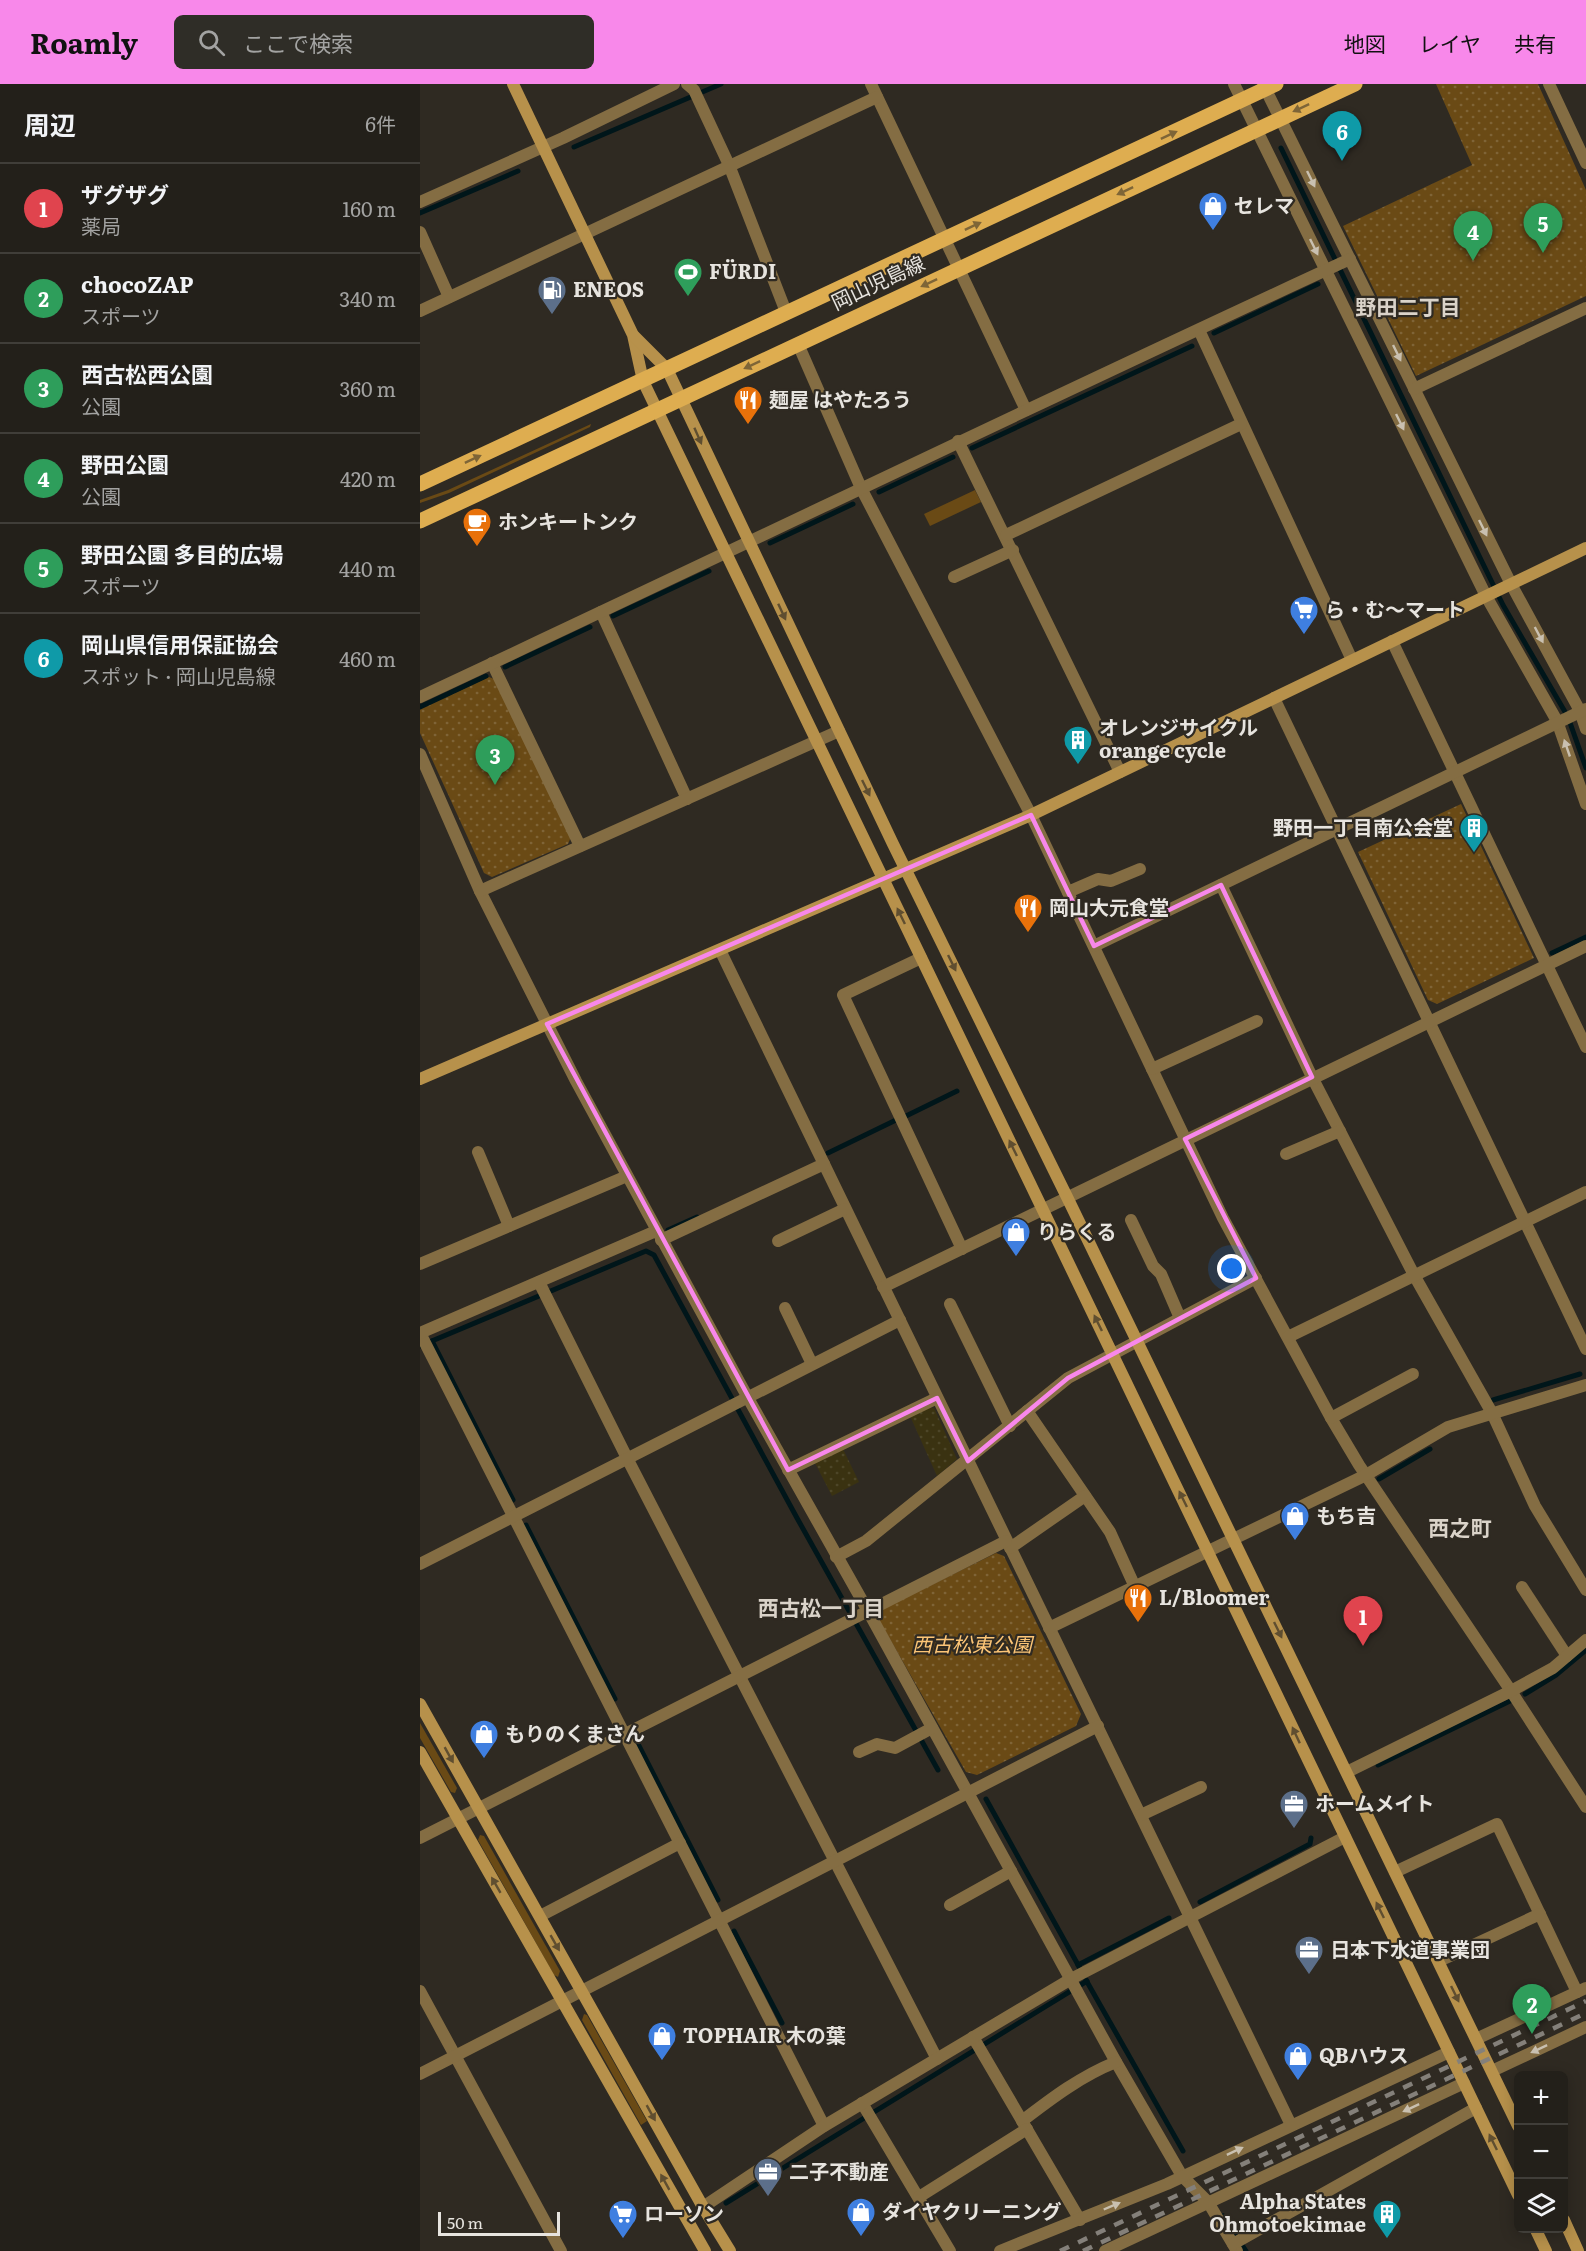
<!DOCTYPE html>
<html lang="ja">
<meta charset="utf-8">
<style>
:root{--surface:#23201a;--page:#2f2d27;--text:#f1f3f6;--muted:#a3a3a2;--line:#403e39;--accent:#f888ea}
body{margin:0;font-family:Literata,"Noto Sans JP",serif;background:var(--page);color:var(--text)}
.controls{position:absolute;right:18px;bottom:18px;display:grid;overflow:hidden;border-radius:9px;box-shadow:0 3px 15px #0003}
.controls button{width:54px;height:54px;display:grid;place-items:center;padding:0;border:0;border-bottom:2px solid var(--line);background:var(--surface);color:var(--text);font:30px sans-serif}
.scale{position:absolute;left:18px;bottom:15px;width:122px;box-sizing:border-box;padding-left:6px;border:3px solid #e7e4df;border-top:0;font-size:16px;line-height:21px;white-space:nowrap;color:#e7e4df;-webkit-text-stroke:4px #2f2a22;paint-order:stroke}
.you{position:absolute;left:812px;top:1185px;width:21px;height:21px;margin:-15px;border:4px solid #fff;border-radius:50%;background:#1a73e8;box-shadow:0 0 0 9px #1a73e833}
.badge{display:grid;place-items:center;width:39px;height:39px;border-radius:50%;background:var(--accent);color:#fff;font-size:20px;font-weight:700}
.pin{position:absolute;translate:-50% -50px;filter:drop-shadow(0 2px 3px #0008)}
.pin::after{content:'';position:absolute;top:32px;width:21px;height:18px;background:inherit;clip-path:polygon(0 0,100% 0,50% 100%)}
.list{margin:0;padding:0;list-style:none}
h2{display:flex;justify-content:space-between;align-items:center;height:78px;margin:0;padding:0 24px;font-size:26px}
h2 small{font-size:20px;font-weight:400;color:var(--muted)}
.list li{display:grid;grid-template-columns:39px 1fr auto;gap:18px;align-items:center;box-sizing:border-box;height:90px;padding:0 24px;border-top:2px solid var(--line)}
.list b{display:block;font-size:22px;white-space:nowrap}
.list p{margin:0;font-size:20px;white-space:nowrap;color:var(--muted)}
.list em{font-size:20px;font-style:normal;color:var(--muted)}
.icon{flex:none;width:33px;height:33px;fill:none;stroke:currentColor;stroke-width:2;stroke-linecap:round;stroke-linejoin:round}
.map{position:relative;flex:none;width:1166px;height:2167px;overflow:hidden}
header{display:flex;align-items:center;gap:36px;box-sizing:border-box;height:84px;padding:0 30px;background:var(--accent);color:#111}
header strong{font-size:28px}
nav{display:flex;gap:33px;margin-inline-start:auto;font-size:21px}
.search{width:420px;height:54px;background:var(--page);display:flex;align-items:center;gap:15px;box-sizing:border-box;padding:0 21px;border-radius:9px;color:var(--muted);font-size:22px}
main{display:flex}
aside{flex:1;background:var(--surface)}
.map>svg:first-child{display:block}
.grass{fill:#6a4a15}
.sand{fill:url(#sand-dots)}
.park{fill:url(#park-dots)}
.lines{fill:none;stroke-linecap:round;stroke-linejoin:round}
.stream{stroke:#00161a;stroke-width:5}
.street{stroke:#846d43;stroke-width:12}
.secondary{stroke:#b7914b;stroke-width:12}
.primary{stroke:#dead50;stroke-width:15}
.rail{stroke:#84807a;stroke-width:4.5;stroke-dasharray:10 10;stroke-linecap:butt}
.oneway{fill:#7e6537}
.oneway2{fill:#c9c0b0}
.oneway3{fill:#5f4e30}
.marked{fill:none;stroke:#f888ea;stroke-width:4.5;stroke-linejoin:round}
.labels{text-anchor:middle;stroke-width:4.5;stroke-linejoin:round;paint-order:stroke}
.poi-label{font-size:20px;font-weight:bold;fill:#e7e4df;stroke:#2f2a22;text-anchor:start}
.street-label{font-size:20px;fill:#e7e4df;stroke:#2f2a22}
.park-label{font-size:20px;font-style:italic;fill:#fcc576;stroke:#2f2a22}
.neighbourhood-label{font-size:21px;font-weight:bold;fill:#dad3c9;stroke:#2f2a22}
</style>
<header>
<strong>Roamly</strong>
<div class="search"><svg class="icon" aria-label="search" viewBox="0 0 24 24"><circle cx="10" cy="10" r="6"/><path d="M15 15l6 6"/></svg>ここで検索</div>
<nav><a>地図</a><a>レイヤ</a><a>共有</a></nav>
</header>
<main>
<aside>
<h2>周辺<small>6件</small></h2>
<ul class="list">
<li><span class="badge" style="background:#e0444e">1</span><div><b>ザグザグ</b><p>薬局</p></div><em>160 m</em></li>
<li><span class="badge" style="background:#2e9e5b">2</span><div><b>chocoZAP</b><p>スポーツ</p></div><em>340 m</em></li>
<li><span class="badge" style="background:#2e9e5b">3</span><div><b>西古松西公園</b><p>公園</p></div><em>360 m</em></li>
<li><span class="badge" style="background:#2e9e5b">4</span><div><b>野田公園</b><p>公園</p></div><em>420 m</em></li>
<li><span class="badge" style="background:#2e9e5b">5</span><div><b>野田公園 多目的広場</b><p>スポーツ</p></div><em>440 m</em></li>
<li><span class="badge" style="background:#0f9aa8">6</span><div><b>岡山県信用保証協会</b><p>スポット · 岡山児島線</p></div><em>460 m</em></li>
</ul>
</aside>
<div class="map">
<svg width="1166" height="2167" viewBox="0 0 1166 2167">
<defs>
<pattern id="sand-dots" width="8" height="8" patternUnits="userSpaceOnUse" patternTransform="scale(1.5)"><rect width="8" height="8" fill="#3a3211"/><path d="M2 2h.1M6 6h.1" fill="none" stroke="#4d4628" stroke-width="1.8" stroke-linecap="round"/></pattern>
<pattern id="park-dots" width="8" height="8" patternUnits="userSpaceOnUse" patternTransform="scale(1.5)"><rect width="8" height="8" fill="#6a4a15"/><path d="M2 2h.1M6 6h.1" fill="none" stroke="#7f6437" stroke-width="1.8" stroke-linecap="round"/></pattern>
</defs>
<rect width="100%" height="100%" fill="#2f2a22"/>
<g class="grass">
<polygon points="171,340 170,343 29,409 0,419 0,416 28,406"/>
<polygon points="555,406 561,418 510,442 504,430"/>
<polygon points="0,1639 37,1704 35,1709 31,1708 0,1654"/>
<polygon points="60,1751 64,1752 140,1887 138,1893 134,1891 58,1756"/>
<polygon points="164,1930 167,1931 227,2037 221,2041 162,1936"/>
</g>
<g class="sand">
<polygon points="506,1324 514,1324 537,1375 517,1392 490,1332"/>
<polygon points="423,1365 439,1398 412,1412 395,1379"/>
</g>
<g class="park">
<polygon points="1016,0 1118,0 1166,106 1166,212 996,292 923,142 1052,81"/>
<polygon points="69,593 74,595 151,753 148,760 72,793 64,789 0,649 0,625"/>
<polygon points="1041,720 1114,874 1017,920 1008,916 938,768"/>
<polygon points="576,1469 584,1472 661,1630 656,1642 557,1691 546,1688 459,1536 463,1525"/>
</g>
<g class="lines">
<g class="stream">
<polyline points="154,63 301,0"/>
<polyline points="861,64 1083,521 1148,633 1166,684"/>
<polyline points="0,129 98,87"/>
<polyline points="794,249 898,200"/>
<polyline points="552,364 772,262"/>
<polyline points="459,408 533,373"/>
<polyline points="350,459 433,420"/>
<polyline points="193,532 289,487"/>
<polyline points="85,583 170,543"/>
<polyline points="0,623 66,592"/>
<polyline points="1132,869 1166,853"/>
<polyline points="486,1032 537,1007"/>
<polyline points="408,1069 476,1036"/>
<polyline points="248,1146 277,1133"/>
<polyline points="12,1257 93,1416"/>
<polyline points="0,1262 226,1167 234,1171 377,1434 518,1686"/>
<polyline points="1073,1316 1160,1290"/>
<polyline points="959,1395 1010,1365"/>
<polyline points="106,1441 195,1615"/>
<polyline points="1105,1610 1136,1591 1166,1566"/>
<polyline points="217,1658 298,1816"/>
<polyline points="958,1681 1090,1617"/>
<polyline points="566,1715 662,1888"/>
<polyline points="780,1818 890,1760 891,1754"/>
<polyline points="314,1847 362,1939"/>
<polyline points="658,1881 749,1834"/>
<polyline points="666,1896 763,2067"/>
<polyline points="306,2119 667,1897"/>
<polyline points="803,2132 826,2167"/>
</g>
<g class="street">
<polyline points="267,0 274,6 309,81 366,228"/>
<polyline points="451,0 606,326"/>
<polyline points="814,0 1066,512 1137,637 1166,720"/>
<polyline points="843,0 1091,500 1160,627 1166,645"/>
<polyline points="1129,0 1166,79"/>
<polyline points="0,118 143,54 254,0"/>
<polyline points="0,148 29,213"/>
<polyline points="0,227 457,13"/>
<polyline points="779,246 932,576"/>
<polyline points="378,260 441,404 611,731 803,1134 911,1334 939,1381 1091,1607 1166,1723"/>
<polyline points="994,305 1166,224"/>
<polyline points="538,357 700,688"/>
<polyline points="586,451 821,340"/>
<polyline points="534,493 593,466"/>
<polyline points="181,528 267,715"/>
<polyline points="972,557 1166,963"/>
<polyline points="72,579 160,762"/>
<path d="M 0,613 C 311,468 619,318 930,175"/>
<polyline points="854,614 1166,1265"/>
<polyline points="0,670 60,807 156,997 328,1314 448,1527 696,1978 762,2092 788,2118 817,2167"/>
<polyline points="801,801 892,993 994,1191 1072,1329 1115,1422 1166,1506"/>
<polyline points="60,807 419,647"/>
<polyline points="648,808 678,795 691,797 720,785"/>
<polyline points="674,862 1166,625"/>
<polyline points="300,866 871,2041"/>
<polyline points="501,874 423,911 542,1165"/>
<polyline points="732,985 837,937"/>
<polyline points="58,1068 89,1142"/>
<polyline points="866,1070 920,1047"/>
<polyline points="711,1136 733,1182 741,1190 760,1234"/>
<polyline points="241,1156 404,1080"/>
<polyline points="358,1157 425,1125"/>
<polyline points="0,1180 207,1092"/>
<polyline points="119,1198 208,1376 517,1975"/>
<polyline points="463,1203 1166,862"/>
<polyline points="530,1220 590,1342"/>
<polyline points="365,1224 392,1280"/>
<polyline points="0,1249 404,2042"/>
<polyline points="0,1249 236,1147"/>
<polyline points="868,1253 1166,1108"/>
<polyline points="607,1327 690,1448 715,1503"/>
<polyline points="911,1334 993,1290"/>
<polyline points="368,1386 517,1314"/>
<polyline points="590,1464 665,1412"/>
<polyline points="416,1473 446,1457 648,1294 836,1194"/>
<polyline points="0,1480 480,1236"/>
<polyline points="1102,1503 1147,1572"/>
<polyline points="629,1544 946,1391 1028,1343 1166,1301"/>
<polyline points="439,1668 457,1660 475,1664 512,1644"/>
<polyline points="927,1688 1091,1607 1133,1584 1166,1556"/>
<polyline points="721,1731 781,1703"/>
<polyline points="0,1754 586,1457"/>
<polyline points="975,1788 1077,1740 1157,1908"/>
<polyline points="530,1821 591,1787"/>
<polyline points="120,1832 260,1759"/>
<polyline points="1019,1877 1120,1830"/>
<polyline points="0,1907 141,2167"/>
<polyline points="553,1953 660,2136"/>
<polyline points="1056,1955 1166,1904"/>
<polyline points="1072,1987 1166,1943"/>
<polyline points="0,1990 678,1642"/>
<polyline points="442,2019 530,2167"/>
<path d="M 602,2037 C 632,2014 661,1992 696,1978"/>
<polyline points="499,2113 607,2045"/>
<polyline points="283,2123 404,2042 651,1895 925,1753"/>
<polyline points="813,2160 1056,2024"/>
<polyline points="580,2167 747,2100 1029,1968"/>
<polyline points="685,2167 1044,1999"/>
</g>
<g class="secondary">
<polyline points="93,0 213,251 223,297 237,326 1098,2111"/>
<polyline points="214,252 247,285 473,760 647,1113 1098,2042"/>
<polyline points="0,995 611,731 1166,464"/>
<polyline points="0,1620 283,2123 310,2167"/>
<polyline points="0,1668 285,2167"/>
<polyline points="1144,2136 1158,2167"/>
<polyline points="1115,2144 1126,2167"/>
</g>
<g class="primary">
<polyline points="0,400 856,0"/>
<polyline points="0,437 935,0"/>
</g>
<g class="rail">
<polyline points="640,2167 1166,1917"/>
<polyline points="663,2167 1166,1929"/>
</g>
</g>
<defs><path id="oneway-solid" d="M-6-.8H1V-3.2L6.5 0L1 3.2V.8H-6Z" transform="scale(1.5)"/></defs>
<g class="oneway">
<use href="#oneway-solid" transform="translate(881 24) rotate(155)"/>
<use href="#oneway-solid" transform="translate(749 51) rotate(-25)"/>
<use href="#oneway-solid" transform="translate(705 107) rotate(155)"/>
<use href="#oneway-solid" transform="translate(553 142) rotate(-25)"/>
<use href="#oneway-solid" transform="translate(509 199) rotate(155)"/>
<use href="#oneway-solid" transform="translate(332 281) rotate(155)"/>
<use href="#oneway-solid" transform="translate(53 375) rotate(-25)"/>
</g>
<g class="oneway2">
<use href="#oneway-solid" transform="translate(891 95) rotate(64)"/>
<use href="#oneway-solid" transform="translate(894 163) rotate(64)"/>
<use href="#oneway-solid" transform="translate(977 269) rotate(64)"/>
<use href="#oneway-solid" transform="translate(980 338) rotate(64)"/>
<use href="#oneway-solid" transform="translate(1063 444) rotate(64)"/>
<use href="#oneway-solid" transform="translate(1119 551) rotate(62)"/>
<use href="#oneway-solid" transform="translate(1147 664) rotate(-109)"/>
<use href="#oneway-solid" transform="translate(1119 1965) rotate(155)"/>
<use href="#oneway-solid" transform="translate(991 2024) rotate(155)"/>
<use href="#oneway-solid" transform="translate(815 2067) rotate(-25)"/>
<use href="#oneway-solid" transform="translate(692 2122) rotate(-23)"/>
</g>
<g class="oneway3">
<use href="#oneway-solid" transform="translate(278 352) rotate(66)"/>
<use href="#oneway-solid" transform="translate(362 528) rotate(65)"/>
<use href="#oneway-solid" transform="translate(446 704) rotate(64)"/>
<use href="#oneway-solid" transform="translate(481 832) rotate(-116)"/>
<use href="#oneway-solid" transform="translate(532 879) rotate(64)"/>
<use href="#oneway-solid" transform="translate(593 1064) rotate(-116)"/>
<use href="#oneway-solid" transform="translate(678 1239) rotate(-116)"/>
<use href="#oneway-solid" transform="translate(763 1415) rotate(-116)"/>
<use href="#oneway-solid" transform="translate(858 1546) rotate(64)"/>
<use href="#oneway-solid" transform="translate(876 1651) rotate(-115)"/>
<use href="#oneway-solid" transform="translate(29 1671) rotate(61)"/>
<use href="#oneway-solid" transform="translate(76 1801) rotate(-120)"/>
<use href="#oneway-solid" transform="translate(960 1826) rotate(-116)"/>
<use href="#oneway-solid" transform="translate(135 1859) rotate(60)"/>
<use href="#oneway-solid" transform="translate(1035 1910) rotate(64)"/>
<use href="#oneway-solid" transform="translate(231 2029) rotate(61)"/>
<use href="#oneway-solid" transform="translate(1073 2058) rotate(-116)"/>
<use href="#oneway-solid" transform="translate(245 2098) rotate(-119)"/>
</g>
<path class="marked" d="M 611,731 L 674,862 L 801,801 L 892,993 L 765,1055 L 836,1194 L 648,1294 L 548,1377 L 517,1314 L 368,1386 L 127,940 Z"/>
<defs>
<g id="shop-pin" transform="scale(1.5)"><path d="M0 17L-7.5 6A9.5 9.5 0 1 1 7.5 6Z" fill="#3f7fe0" stroke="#2f2a22"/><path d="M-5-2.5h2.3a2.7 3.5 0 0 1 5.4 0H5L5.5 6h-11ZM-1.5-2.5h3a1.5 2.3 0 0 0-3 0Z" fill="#fff"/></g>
<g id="stadium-pin" transform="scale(1.5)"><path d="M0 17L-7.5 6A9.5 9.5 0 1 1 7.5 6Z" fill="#2e9e5b" stroke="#2f2a22"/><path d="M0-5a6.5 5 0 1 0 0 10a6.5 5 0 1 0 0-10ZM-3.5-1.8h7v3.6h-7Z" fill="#fff"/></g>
<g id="fuel-pin" transform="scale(1.5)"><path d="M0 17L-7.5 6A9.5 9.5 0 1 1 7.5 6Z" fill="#5c6f8a" stroke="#2f2a22"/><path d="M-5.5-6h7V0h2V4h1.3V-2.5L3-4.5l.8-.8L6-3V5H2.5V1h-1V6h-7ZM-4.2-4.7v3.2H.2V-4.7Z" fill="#fff"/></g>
<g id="restaurant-pin" transform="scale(1.5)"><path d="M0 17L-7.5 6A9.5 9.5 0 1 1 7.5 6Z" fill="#e8710a" stroke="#2f2a22"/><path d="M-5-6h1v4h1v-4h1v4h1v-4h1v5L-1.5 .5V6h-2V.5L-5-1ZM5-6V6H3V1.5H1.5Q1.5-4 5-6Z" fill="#fff"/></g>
<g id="cafe-pin" transform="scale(1.5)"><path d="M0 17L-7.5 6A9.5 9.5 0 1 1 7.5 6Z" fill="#e8710a" stroke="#2f2a22"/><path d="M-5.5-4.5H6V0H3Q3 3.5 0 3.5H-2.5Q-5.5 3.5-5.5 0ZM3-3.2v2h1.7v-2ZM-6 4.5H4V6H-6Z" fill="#fff"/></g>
<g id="supermarket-pin" transform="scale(1.5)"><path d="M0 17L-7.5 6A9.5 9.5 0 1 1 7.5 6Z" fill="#3f7fe0" stroke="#2f2a22"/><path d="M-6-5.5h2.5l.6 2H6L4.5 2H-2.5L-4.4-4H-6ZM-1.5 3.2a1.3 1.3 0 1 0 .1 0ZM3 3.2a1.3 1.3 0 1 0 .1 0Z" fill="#fff"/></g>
<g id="building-pin" transform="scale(1.5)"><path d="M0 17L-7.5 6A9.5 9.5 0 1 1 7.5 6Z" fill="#0f9aa8" stroke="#2f2a22"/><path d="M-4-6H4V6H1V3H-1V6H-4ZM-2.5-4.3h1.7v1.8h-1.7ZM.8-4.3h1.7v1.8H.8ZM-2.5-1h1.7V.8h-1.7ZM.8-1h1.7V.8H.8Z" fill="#fff"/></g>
<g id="office-pin" transform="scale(1.5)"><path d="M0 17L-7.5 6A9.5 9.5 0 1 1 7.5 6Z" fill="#5c6f8a" stroke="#2f2a22"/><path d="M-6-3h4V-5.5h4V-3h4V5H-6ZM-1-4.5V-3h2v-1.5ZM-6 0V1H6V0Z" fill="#fff"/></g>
</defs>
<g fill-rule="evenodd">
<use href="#shop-pin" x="793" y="122"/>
<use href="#stadium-pin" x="268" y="188"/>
<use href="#fuel-pin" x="132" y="206"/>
<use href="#restaurant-pin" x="328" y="316"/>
<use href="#cafe-pin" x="57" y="438"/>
<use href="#supermarket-pin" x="884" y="526"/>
<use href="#building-pin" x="658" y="656"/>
<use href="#building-pin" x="1054" y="744"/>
<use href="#restaurant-pin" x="608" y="824"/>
<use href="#shop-pin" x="596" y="1148"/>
<use href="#shop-pin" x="875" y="1432"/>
<use href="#restaurant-pin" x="718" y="1514"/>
<use href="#shop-pin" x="64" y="1650"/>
<use href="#office-pin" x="874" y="1720"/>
<use href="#office-pin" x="889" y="1866"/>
<use href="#shop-pin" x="242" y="1952"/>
<use href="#shop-pin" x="878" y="1972"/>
<use href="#office-pin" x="348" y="2088"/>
<use href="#shop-pin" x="441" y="2128"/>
<use href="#supermarket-pin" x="203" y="2130"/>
<use href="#building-pin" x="967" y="2130"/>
</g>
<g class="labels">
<g class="poi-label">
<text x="814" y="129">セレマ</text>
<text x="289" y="195">FÜRDI</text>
<text x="153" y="213">ENEOS</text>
<text x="349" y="323">麺屋 はやたろう</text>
<text x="78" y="445">ホンキートンク</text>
<text x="905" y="533">ら・む～マート</text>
<text x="679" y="651">オレンジサイクル<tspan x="679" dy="23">orange cycle</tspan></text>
<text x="1033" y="751" text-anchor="end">野田一丁目南公会堂</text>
<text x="629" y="831">岡山大元食堂</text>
<text x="617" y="1155">りらくる</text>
<text x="896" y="1439">もち吉</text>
<text x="739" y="1521">L/Bloomer</text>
<text x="85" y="1657">もりのくまさん</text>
<text x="895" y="1727">ホームメイト</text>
<text x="910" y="1873">日本下水道事業団</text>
<text x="263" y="1959">TOPHAIR 木の葉</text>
<text x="899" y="1979">QBハウス</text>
<text x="369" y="2095">二子不動産</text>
<text x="946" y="2125" text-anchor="end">Alpha States<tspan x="946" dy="23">Ohmotoekimae</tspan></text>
<text x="462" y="2135">ダイヤクリーニング</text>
<text x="224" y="2137">ローソン</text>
</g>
<g class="street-label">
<text transform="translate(458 199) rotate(-25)" y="7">岡山児島線</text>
</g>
<g class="park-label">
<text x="552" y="1568">西古松東公園</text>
</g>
<g class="neighbourhood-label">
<text x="988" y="231">野田二丁目</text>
<text x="1040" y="1452">西之町</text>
<text x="401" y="1532">西古松一丁目</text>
</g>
</g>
</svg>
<div class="controls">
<button>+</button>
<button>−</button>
<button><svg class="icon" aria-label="layers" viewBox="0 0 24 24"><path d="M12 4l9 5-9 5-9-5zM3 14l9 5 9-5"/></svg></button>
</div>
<div class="scale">50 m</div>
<div class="you"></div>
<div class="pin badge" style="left:943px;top:1562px;background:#e0444e">1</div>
<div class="pin badge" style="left:1112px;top:1950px;background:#2e9e5b">2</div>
<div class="pin badge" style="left:75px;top:701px;background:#2e9e5b">3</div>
<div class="pin badge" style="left:1053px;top:177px;background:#2e9e5b">4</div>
<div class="pin badge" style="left:1123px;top:169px;background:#2e9e5b">5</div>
<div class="pin badge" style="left:922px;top:77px;background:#0f9aa8">6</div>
</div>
</main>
